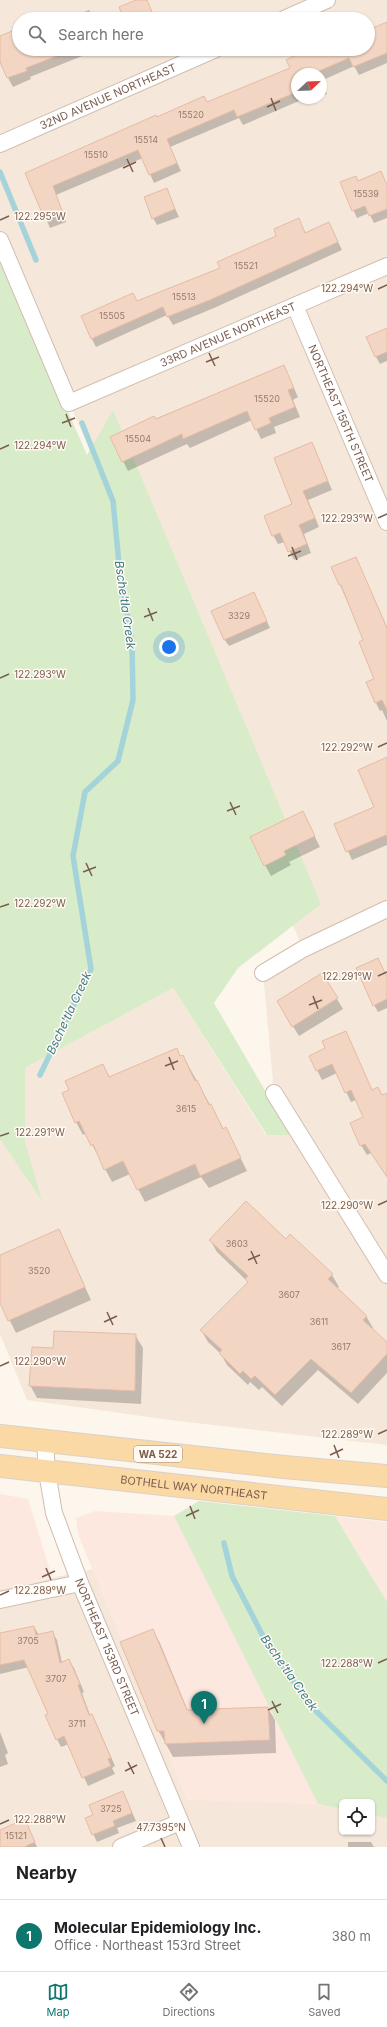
<!DOCTYPE html>
<meta charset="utf-8">
<style>
:root{--surface:#fff;--page:#f6f6f6;--text:#202124;--muted:#757577;--line:#e0e0e0;--accent:#0f766e}
body{margin:0;font-family:Inter,sans-serif;background:var(--page);color:var(--text)}
.controls{position:absolute;right:12px;bottom:12px;display:grid;overflow:hidden;border-radius:6px;box-shadow:0 1px 3px #0004}
.controls button{width:36px;height:36px;display:grid;place-items:center;padding:0;border:0;border-bottom:1px solid var(--line);background:var(--surface);color:var(--text);font:20px sans-serif}
.compass{position:absolute;left:291px;top:68px;width:36px;height:36px;border-radius:50%;background:var(--surface);box-shadow:0 1px 3px #0004;rotate:67deg}
.you{position:absolute;left:169px;top:647px;width:14px;height:14px;margin:-10px;border:3px solid #fff;border-radius:50%;background:#1a73e8;box-shadow:0 0 0 6px #1a73e833}
.badge{display:grid;place-items:center;width:26px;height:26px;border-radius:50%;background:var(--accent);color:#fff;font-size:13px;font-weight:700}
.pin{position:absolute;translate:-50% -33px;filter:drop-shadow(0 1px 2px #0008)}
.pin::after{content:'';position:absolute;top:21px;width:14px;height:12px;background:inherit;clip-path:polygon(0 0,100% 0,50% 100%)}
.list{margin:0;padding:0;list-style:none}
h2{display:flex;justify-content:space-between;align-items:center;height:52px;margin:0;padding:0 16px;font-size:17px}
h2 small{font-size:13px;font-weight:400;color:var(--muted)}
.list li{display:grid;grid-template-columns:26px 1fr auto;gap:12px;align-items:center;box-sizing:border-box;height:72px;padding:0 16px;border-top:1px solid var(--line)}
.list b{display:block;font-size:15px;white-space:nowrap}
.list p{margin:0;font-size:13px;white-space:nowrap;color:var(--muted)}
.list em{font-size:13px;font-style:normal;color:var(--muted)}
.icon{flex:none;width:22px;height:22px;fill:none;stroke:currentColor;stroke-width:2;stroke-linecap:round;stroke-linejoin:round}
.map{position:relative;flex:none;width:387px;height:1847px;overflow:hidden}
.search{position:absolute;background:var(--surface);box-shadow:0 1px 3px #0004;left:12px;right:12px;top:12px;height:44px;display:flex;align-items:center;gap:10px;box-sizing:border-box;padding:0 14px;border-radius:22px;color:var(--muted);font-size:15px}
.sheet{height:124px;background:var(--surface)}
nav{display:flex;justify-content:space-around;align-items:center;box-sizing:border-box;height:56px;border-top:1px solid var(--line);background:var(--surface);font-size:11px;color:var(--muted)}
nav a{display:grid;justify-items:center;gap:2px}
nav .on{color:var(--accent)}
.map>svg:first-child{display:block}
.residential{fill:#f5e8da;fill-rule:evenodd}
.commercial{fill:#fde8e0}
.green{fill:#d8ecc9}
.shadow{fill:#0003}
.lines{fill:none;stroke-linecap:round;stroke-linejoin:round}
.stream{stroke:#a5d3da;stroke-width:5.5}
.building{fill:#f3d5c3;stroke:#e6bba3}
.street-casing{stroke:#d1beb0;stroke-width:18}
.primary-casing{stroke:#dad1cd;stroke-width:24}
.street{stroke:#fff;stroke-width:16}
.primary{stroke:#fbd9a5;stroke-width:22}
.ticks{fill:none;stroke:#7a5c4d;stroke-width:1.5}
.labels{text-anchor:middle;stroke-width:3;stroke-linejoin:round;paint-order:stroke}
.number-label{font-size:9px;fill:#987a6a}
.shield{fill:#fffaf3;stroke:#a28b7f;stroke-width:1}
.shield-label{font-size:10px;font-weight:bold;fill:#7a5c4d}
.street-label{font-size:11px;fill:#7a5c4d;stroke:#fffaf3}
.water-label{font-size:12px;font-style:italic;fill:#437c86;stroke:#fffaf3}
.ticks-label{font-size:10px;text-anchor:middle;fill:#7a5c4d;stroke:#fffaf3;stroke-width:3;stroke-linejoin:round;paint-order:stroke}
</style>
<div class="map">
<svg width="387" height="1847" viewBox="0 0 387 1847">
<rect width="100%" height="100%" fill="#fdf6ec"/>
<g class="residential">
<path d="M 0,0 L 387,0 L 387,1445 L 170,1420 L 27,1400 L 0,1334 L 0,1101 L 25,1090 L 25,1068 L 173,988 L 266,1135 L 274,1093 L 263,973 L 303,949 L 0,240 ZM 19,19 L 368,19 L 368,49 L 19,49 ZM 297,74 L 321,74 L 321,98 L 297,98 Z"/>
<polygon points="93,1569 187,1799 318,1804 342,1809 342,1832 372,1832 372,1815 387,1818 387,1847 0,1847 0,1589"/>
</g>
<g class="commercial">
<polygon points="0,1494 28,1499 52,1577 0,1589"/>
<polygon points="95,1511 174,1516 280,1713 318,1804 187,1800 78,1534 76,1518"/>
<polygon points="335,1516 387,1522 387,1602"/>
</g>
<g class="green">
<polygon points="0,256 87,455 113,410 321,904 238,968 214,1003 291,1135 267,1135 173,988 25,1068 25,1142 42,1201 0,1139"/>
<polygon points="199,1501 335,1516 387,1602 387,1818 372,1815 372,1802 342,1802 342,1809 318,1804 174,1516"/>
</g>
<g class="shadow">
<polygon points="89,10 94,19 67,19"/>
<polygon points="387,24 387,63 359,75 354,66 321,81 321,74 297,74 297,98 317,98 308,102 306,98 243,125 239,118 170,147 181,171 154,183 143,158 56,195 66,222 50,228 26,173 157,118 207,103 291,68 309,57 327,49 368,49 368,32"/>
<polygon points="12,32 16,39 19,38 19,49 97,50 30,77 31,79 13,87 0,63 0,37"/>
<polygon points="321,81 327,94 321,96"/>
<polygon points="381,172 387,185 387,218 374,223 369,213 357,218 341,183 356,177 359,182"/>
<polygon points="166,189 179,217 157,225 153,218"/>
<polygon points="298,220 306,233 329,223 342,250 214,308 173,325 167,315 96,347 92,339 278,236"/>
<polygon points="387,330 387,361 380,364 376,357"/>
<polygon points="284,366 298,397 293,400 300,417 274,427 276,433 261,439 252,420 190,448 187,444 128,471 111,437"/>
<polygon points="312,443 332,490 308,500 319,527 304,534 311,553 294,560 285,542 278,544 273,535 293,505"/>
<polygon points="356,558 387,627 387,721 382,710 380,711 376,703 375,680 364,640 340,585"/>
<polygon points="254,593 270,628 229,646 224,639"/>
<polygon points="387,759 387,845 352,860 336,825 375,808"/>
<polygon points="308,823 320,847 289,862 291,865 271,876 265,865"/>
<polygon points="378,959 387,978 387,1008 378,1012 374,1005"/>
<polygon points="322,974 343,1009 299,1036 284,1012"/>
<polygon points="176,1049 181,1057 183,1056 224,1130 226,1129 247,1171 209,1188 201,1177 145,1202 130,1174 112,1182 86,1133 83,1135 76,1122 70,1091 103,1065 110,1078"/>
<polygon points="327,1049 372,1091 382,1096 387,1094 387,1177 371,1153 367,1155 361,1145 365,1118 356,1100 351,1102 337,1073 322,1080 317,1070"/>
<polygon points="59,1230 91,1300 16,1333 0,1301 0,1256"/>
<polygon points="210,1240 286,1240 332,1275 339,1287 337,1288 366,1316 373,1328 372,1329 387,1343 387,1373 358,1404 318,1370 282,1406 262,1387 259,1390 250,1382 248,1385 227,1365 221,1354 208,1342 201,1330 249,1283 217,1252"/>
<polygon points="135,1335 143,1348 141,1404 37,1398 30,1385 54,1349"/>
<polygon points="34,1627 39,1635 52,1632 57,1640 62,1663 69,1660 74,1668 84,1692 82,1693 90,1715 96,1723 115,1766 112,1768 115,1774 88,1786 69,1744 61,1747 57,1739 49,1715 29,1667 0,1674 0,1634"/>
<polygon points="153,1630 160,1643 188,1711 268,1708 275,1720 276,1753 173,1757 158,1730"/>
<polygon points="0,1732 8,1753 5,1755 8,1764 0,1767"/>
<polygon points="123,1792 136,1821 117,1828 119,1833 97,1842 86,1819 95,1816"/>
<polygon points="25,1821 37,1847 0,1847 0,1831"/>
<polygon points="348,1842 371,1842 374,1847 348,1847"/>
</g>
<g class="lines">
<g class="stream">
<polyline points="0,172 36,260"/>
<polyline points="40,1075 91,969 73,856 85,792 118,761 133,700 132,643 119,564 113,501 82,423"/>
<polyline points="224,1543 232,1576 265,1640 309,1704 387,1781"/>
</g>
</g>
<g class="building">
<polygon points="136,0 147,0 155,19 124,19 119,7"/>
<polygon points="387,22 387,53 353,67 349,58 317,72 318,74 297,74 297,92 237,117 234,110 167,139 177,163 149,175 138,150 53,186 63,213 45,220 25,173 156,115 157,117 204,96 207,102 290,68 286,60 307,50 309,56 325,49 368,49 368,30"/>
<polygon points="12,31 15,39 19,37 19,49 72,50 26,68 27,71 7,78 0,62 0,36"/>
<polygon points="381,171 387,185 387,209 369,216 365,206 352,211 340,182 356,176 358,181"/>
<polygon points="167,188 175,209 152,219 144,197"/>
<polygon points="299,218 305,233 329,222 338,242 210,300 167,317 163,307 91,339 81,316 133,293 137,301 220,268 217,262 276,236 274,229"/>
<polygon points="387,328 387,352 375,357 366,337"/>
<polygon points="284,365 294,388 288,390 295,407 269,418 271,423 255,430 247,411 183,439 182,434 122,462 110,437 154,416 156,419"/>
<polygon points="312,442 328,481 303,491 315,518 299,525 307,544 288,552 280,533 272,536 264,516 292,504 274,458"/>
<polygon points="356,557 387,628 387,710 382,700 375,703 366,682 374,679 359,642 363,640 341,585 339,585 331,567"/>
<polygon points="254,592 267,621 224,640 211,611"/>
<polygon points="387,757 387,838 386,835 346,852 334,824 374,807 358,770"/>
<polygon points="303,811 315,836 284,851 286,855 264,866 250,837"/>
<polygon points="378,958 387,977 387,999 373,1006 356,968"/>
<polygon points="322,973 338,998 292,1027 277,1001"/>
<polygon points="346,1031 372,1090 378,1087 382,1095 387,1093 387,1177 365,1144 360,1146 350,1123 363,1117 351,1090 345,1093 332,1064 316,1071 309,1056 325,1048 322,1041"/>
<polygon points="177,1048 180,1056 183,1055 195,1081 197,1080 209,1105 211,1104 223,1129 226,1127 241,1158 200,1176 195,1164 137,1190 123,1161 104,1170 93,1144 91,1146 79,1121 75,1123 62,1093 69,1090 65,1081 103,1064 109,1077"/>
<polygon points="246,1201 286,1239 290,1234 333,1274 328,1279 367,1316 363,1320 387,1342 387,1354 351,1393 311,1359 275,1395 255,1376 251,1379 243,1371 240,1374 219,1353 222,1350 200,1330 248,1282 245,1279 248,1276 209,1240"/>
<polygon points="59,1229 85,1287 8,1321 0,1303 0,1255"/>
<polygon points="54,1331 136,1334 135,1391 29,1386 32,1347 53,1348"/>
<polygon points="34,1626 36,1635 53,1631 60,1663 69,1659 80,1684 78,1685 89,1715 92,1714 111,1758 108,1759 111,1766 82,1778 64,1736 56,1740 45,1715 48,1714 24,1660 0,1665 0,1633"/>
<polygon points="153,1629 187,1710 268,1707 270,1740 165,1744 164,1731 157,1731 120,1642"/>
<polygon points="123,1791 132,1813 113,1821 115,1826 92,1835 85,1818 93,1815 89,1805"/>
<polygon points="25,1819 35,1842 24,1847 0,1847 0,1830"/>
</g>
<g class="lines">
<g class="street-casing">
<g id="street">
<polyline points="284,19 327,0"/>
<path id="s1" d="M 0,144 L 216,49"/>
<path id="s2" d="M 0,240 L 69,403 L 387,266"/>
<path id="s3" d="M 295,306 L 387,522"/>
<polyline points="263,973 303,949 387,909"/>
<polyline points="274,1093 387,1275"/>
<path id="s4" d="M 45,1441 L 47,1472 L 54,1513 L 80,1583 L 191,1847"/>
<polyline points="0,1600 80,1583"/>
<polyline points="121,1847 180,1822"/>
</g>
</g>
<g class="primary-casing">
<g id="primary">
<polyline points="0,1436 284,1467 387,1476"/>
<path id="s5" d="M 0,1466 L 387,1509"/>
</g>
</g>
<use href="#street" class="street"/>
<use href="#primary" class="primary"/>
</g>
<path class="ticks" d="M 271,98 L 276,111M 267,107 L 280,101M 127,159 L 133,172M 123,168 L 136,162M 0,220 L 9,216M 378,289 L 387,285M 209,353 L 215,366M 206,362 L 219,357M 66,414 L 71,427M 62,423 L 75,418M 0,449 L 9,445M 378,518 L 387,514M 292,547 L 297,560M 288,556 L 301,551M 148,608 L 153,621M 144,617 L 157,612M 0,678 L 9,674M 378,747 L 387,743M 230,802 L 236,815M 227,811 L 240,806M 86,863 L 92,876M 83,872 L 96,867M 0,907 L 9,904M 378,976 L 387,972M 313,996 L 318,1009M 309,1005 L 322,1000M 169,1057 L 174,1070M 165,1066 L 178,1061M 0,1136 L 9,1133M 378,1205 L 387,1201M 251,1251 L 257,1264M 248,1260 L 260,1255M 107,1312 L 113,1325M 104,1322 L 117,1316M 0,1366 L 9,1362M 378,1434 L 387,1430M 334,1445 L 339,1458M 330,1455 L 343,1449M 190,1506 L 195,1519M 186,1516 L 199,1510M 46,1568 L 51,1580M 42,1577 L 55,1571M 0,1595 L 9,1591M 378,1663 L 387,1659M 272,1701 L 278,1713M 268,1710 L 281,1704M 128,1762 L 134,1774M 125,1771 L 137,1765M 0,1824 L 9,1820M 161,1838 L 165,1847"/>
<g class="labels">
<g class="number-label">
<text x="191" y="118">15520</text>
<text x="146" y="143">15514</text>
<text x="96" y="158">15510</text>
<text x="366" y="197">15539</text>
<text x="246" y="269">15521</text>
<text x="184" y="300">15513</text>
<text x="112" y="319">15505</text>
<text x="267" y="402">15520</text>
<text x="138" y="442">15504</text>
<text x="239" y="619">3329</text>
<text x="186" y="1112">3615</text>
<text x="237" y="1247">3603</text>
<text x="39" y="1274">3520</text>
<text x="289" y="1298">3607</text>
<text x="319" y="1325">3611</text>
<text x="341" y="1350">3617</text>
<text x="28" y="1644">3705</text>
<text x="56" y="1682">3707</text>
<text x="77" y="1727">3711</text>
<text x="111" y="1812">3725</text>
<text x="16" y="1839">15121</text>
</g>
<rect class="shield" x="134" y="1446" width="48" height="16" rx="3"/>
<g class="shield-label">
<text x="158" y="1458">WA 522</text>
</g>
<g class="street-label">
<text dy="4" stroke="none"><textPath href="#s1" startOffset="118">32ND AVENUE NORTHEAST</textPath></text>
<text dy="4" stroke="none"><textPath href="#s2" startOffset="350">33RD AVENUE NORTHEAST</textPath></text>
<text dy="4" stroke="none"><textPath href="#s3" startOffset="117">NORTHEAST 156TH STREET</textPath></text>
<text dy="4" stroke="none"><textPath href="#s5" startOffset="195">BOTHELL WAY NORTHEAST</textPath></text>
<text dy="4" stroke="none"><textPath href="#s4" startOffset="217">NORTHEAST 153RD STREET</textPath></text>
</g>
<g class="water-label">
<text transform="translate(125 605) rotate(82)" y="4">Bsche'tla Creek</text>
<text transform="translate(69 1013) rotate(-65)" y="4">Bsche'tla Creek</text>
<text transform="translate(289 1673) rotate(55)" y="4">Bsche'tla Creek</text>
</g>
</g>
<g class="ticks-label">
<text x="40" y="220">122.295°W</text>
<text x="347" y="292">122.294°W</text>
<text x="40" y="449">122.294°W</text>
<text x="347" y="522">122.293°W</text>
<text x="40" y="678">122.293°W</text>
<text x="347" y="751">122.292°W</text>
<text x="40" y="907">122.292°W</text>
<text x="347" y="980">122.291°W</text>
<text x="40" y="1136">122.291°W</text>
<text x="347" y="1209">122.290°W</text>
<text x="40" y="1365">122.290°W</text>
<text x="347" y="1438">122.289°W</text>
<text x="40" y="1594">122.289°W</text>
<text x="347" y="1667">122.288°W</text>
<text x="40" y="1823">122.288°W</text>
<text x="161" y="1831">47.7395°N</text>
</g>
</svg>
<div class="controls">
<button><svg class="icon" aria-label="locate" viewBox="0 0 24 24"><circle cx="12" cy="12" r="6"/><path d="M12 2v4M12 18v4M2 12h4M18 12h4"/></svg></button>
</div>
<svg class="compass" viewBox="-18 -18 36 36"><path d="M0-13l5 13h-10z" fill="#e53935"/><path d="M0 13l5-13h-10z" fill="#757577"/></svg>
<div class="you"></div>
<div class="pin badge" style="left:204px;top:1724px">1</div>
<div class="search"><svg class="icon" aria-label="search" viewBox="0 0 24 24"><circle cx="10" cy="10" r="6"/><path d="M15 15l6 6"/></svg>Search here</div>
</div>
<section class="sheet">
<h2>Nearby<small></small></h2>
<ul class="list">
<li><span class="badge">1</span><div><b>Molecular Epidemiology Inc.</b><p>Office · Northeast 153rd Street</p></div><em>380 m</em></li>
</ul>
</section>
<nav>
<a class="on"><svg class="icon" aria-label="map" viewBox="0 0 24 24"><path d="M3 6l6-2 6 2 6-2v14l-6 2-6-2-6 2zM9 4v14M15 6v14"/></svg>Map</a>
<a><svg class="icon" aria-label="directions" viewBox="0 0 24 24"><path d="M12 3l9 9-9 9-9-9zM9 14v-3h6M13 9l2 2-2 2"/></svg>Directions</a>
<a><svg class="icon" aria-label="saved" viewBox="0 0 24 24"><path d="M7 4h10v16l-5-4-5 4z"/></svg>Saved</a>
</nav>
